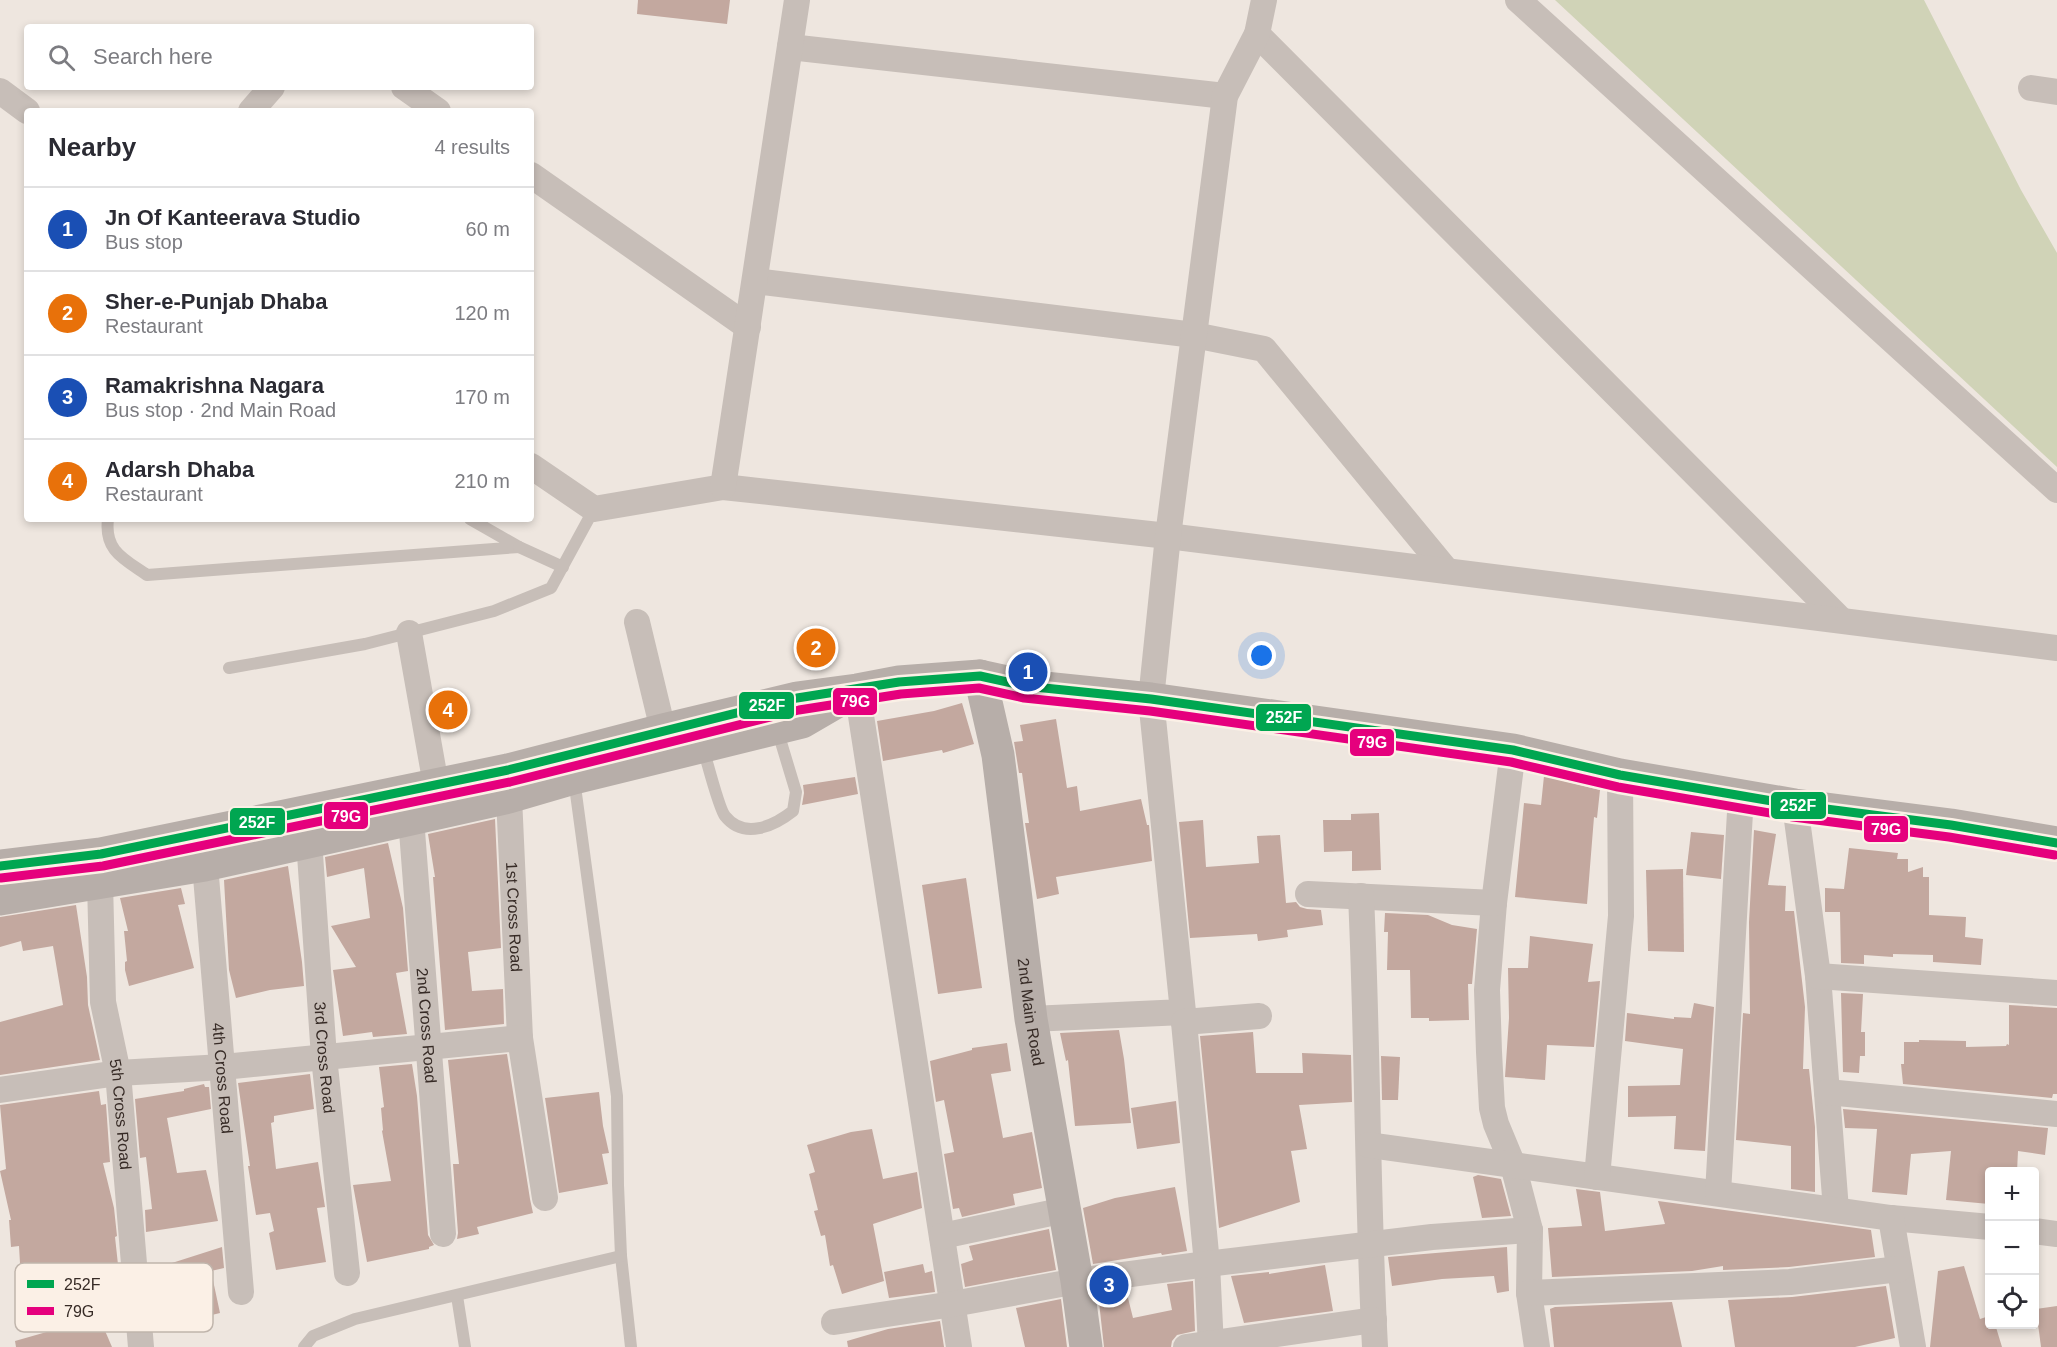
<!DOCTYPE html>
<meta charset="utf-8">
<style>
:root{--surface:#fff;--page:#f7f7f7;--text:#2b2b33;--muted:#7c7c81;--line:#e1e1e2;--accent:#776c67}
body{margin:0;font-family:Arial,sans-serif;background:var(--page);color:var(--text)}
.controls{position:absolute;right:18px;bottom:18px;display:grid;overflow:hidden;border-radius:6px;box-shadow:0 3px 9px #0003}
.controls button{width:54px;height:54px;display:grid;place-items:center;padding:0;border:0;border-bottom:2px solid var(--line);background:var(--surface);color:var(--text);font:30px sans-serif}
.you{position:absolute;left:1262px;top:656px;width:21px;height:21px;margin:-15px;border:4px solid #fff;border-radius:50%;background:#1a73e8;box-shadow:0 0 0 9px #1a73e833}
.badge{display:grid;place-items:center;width:39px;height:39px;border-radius:50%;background:var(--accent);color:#fff;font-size:20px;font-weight:700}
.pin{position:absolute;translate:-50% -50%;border:3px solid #fff;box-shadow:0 2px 6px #0006}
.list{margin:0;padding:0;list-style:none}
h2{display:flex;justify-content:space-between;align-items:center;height:78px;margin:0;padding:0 24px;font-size:26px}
h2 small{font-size:20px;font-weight:400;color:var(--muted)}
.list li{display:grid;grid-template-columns:39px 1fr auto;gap:18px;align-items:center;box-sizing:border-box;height:84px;padding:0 24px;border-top:2px solid var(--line)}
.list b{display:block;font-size:22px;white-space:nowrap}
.list p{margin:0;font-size:20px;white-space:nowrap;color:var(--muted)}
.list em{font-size:20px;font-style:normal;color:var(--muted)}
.icon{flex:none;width:33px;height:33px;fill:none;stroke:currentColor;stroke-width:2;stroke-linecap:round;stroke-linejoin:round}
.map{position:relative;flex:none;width:2057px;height:1347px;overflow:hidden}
.search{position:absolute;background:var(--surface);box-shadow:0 3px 9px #0003;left:24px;top:24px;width:510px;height:66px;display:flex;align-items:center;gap:15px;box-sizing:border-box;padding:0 21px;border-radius:6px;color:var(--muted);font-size:22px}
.panel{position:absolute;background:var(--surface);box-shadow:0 3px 9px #0003;left:24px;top:108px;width:510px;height:414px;border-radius:6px}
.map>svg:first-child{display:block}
.green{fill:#d0d3b7}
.building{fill:#c3a89f}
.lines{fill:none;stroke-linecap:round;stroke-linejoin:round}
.lane{stroke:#c7beb8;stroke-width:12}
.street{stroke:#c7beb8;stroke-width:26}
.secondary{stroke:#b7aea9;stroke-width:33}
.bus-1-casing{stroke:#fbf0e6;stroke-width:14}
.bus-2-casing{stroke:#fbf0e6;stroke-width:14}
.bus-1{stroke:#00a651;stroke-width:9}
.bus-2{stroke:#e5007d;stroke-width:9}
.labels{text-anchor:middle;stroke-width:4.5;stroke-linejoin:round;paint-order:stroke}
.street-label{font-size:16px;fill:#372b26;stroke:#fbf0e6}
.key{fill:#fbf0e6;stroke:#c0b5ac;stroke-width:1.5}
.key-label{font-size:16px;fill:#372b26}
.line-badge{stroke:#fbf0e6;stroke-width:2}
.badge-label{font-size:16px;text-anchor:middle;font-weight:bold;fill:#fff}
</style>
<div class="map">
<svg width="2057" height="1347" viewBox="0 0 2057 1347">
<rect width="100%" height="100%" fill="#eee6df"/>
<polygon class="green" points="1555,0 1924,0 2021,190 2057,253 2057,467"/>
<g class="building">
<polygon points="638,0 730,0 727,24 637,14"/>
<polygon points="962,703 974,744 943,753 942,750 883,761 877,721 934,711"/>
<polygon points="1056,719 1067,788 1077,786 1080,811 1141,799 1147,825 1149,825 1152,861 1056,877 1059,894 1037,899 1025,823 1029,823 1022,773 1019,773 1014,742 1023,741 1020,725"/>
<polygon points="1544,776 1600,790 1597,818 1594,817 1587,904 1515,897 1524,803 1541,805"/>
<polygon points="855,777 858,794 802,805 804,793 803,785"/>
<polygon points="1379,813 1381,870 1352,871 1352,851 1324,852 1323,820 1351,820 1351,814"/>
<polygon points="495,819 501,948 468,952 472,991 503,989 504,1024 445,1030 433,877 435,877 428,834"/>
<polygon points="1203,820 1206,867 1259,863 1257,836 1280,835 1286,903 1296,902 1300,907 1307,909 1321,910 1323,925 1287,930 1288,937 1258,941 1257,934 1190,938 1179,822"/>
<polygon points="1754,830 1776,834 1768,885 1786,886 1785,911 1794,911 1805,1007 1803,1069 1809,1069 1815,1127 1815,1192 1791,1189 1791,1146 1736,1140 1743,1013 1750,1014 1749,922"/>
<polygon points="1691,832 1724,835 1721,879 1686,875"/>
<polygon points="388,843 403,908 408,971 396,973 407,1034 373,1037 372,1032 343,1036 333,970 356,967 331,926 370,918 364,868 327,877 325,857"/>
<polygon points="1849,848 1898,853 1897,859 1908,859 1908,872 1923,867 1923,877 1929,877 1929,915 1966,917 1965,937 1983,939 1981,965 1933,962 1933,955 1893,954 1893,957 1864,955 1864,964 1841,963 1840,912 1825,912 1825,888 1844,889"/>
<polygon points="288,866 302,962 304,986 270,990 236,998 229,970 224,880"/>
<polygon points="1683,869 1684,952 1648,951 1646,870"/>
<polygon points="966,878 982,988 938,994 922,885"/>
<polygon points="181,888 185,904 178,905 194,968 129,986 125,970 125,962 127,961 124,931 128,931 120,898"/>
<polygon points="76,905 87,977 88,1005 100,1060 0,1075 0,1022 63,1005 53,946 23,951 21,941 0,947 0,917"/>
<polygon points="1385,913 1428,915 1452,925 1477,929 1472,984 1468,984 1469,1020 1429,1021 1429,1018 1411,1018 1410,970 1387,970 1388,932 1384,932"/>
<polygon points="1530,936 1593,944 1588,982 1600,981 1594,1047 1547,1045 1545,1080 1505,1077 1509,1018 1508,968 1528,968"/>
<polygon points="1841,993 1863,994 1861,1032 1865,1032 1865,1056 1860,1056 1859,1073 1843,1072"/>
<polygon points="1694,1003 1714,1007 1705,1151 1674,1149 1676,1116 1628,1117 1628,1086 1680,1085 1683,1049 1625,1041 1627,1013 1674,1019 1674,1017 1691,1018"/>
<polygon points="2009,1005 2057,1008 2057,1094 2053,1094 2052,1098 1903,1084 1901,1064 1904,1064 1904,1042 1919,1042 1919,1040 1966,1041 1966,1047 2006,1046 2007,1044 2009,1045"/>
<polygon points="1119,1030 1124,1059 1131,1123 1075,1126 1068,1060 1066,1061 1060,1033"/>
<polygon points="1253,1032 1256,1073 1303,1073 1302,1053 1351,1055 1352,1102 1299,1105 1307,1149 1291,1151 1300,1202 1219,1228 1200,1036"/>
<polygon points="1007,1043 1011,1071 991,1074 1003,1138 1032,1132 1042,1188 1013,1194 1015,1205 962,1217 959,1208 953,1209 944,1154 954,1152 944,1100 936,1102 930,1061 972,1050 972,1048"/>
<polygon points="507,1054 530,1199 533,1213 477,1227 479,1234 457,1239 458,1233 453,1164 459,1164 448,1060"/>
<polygon points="1381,1056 1400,1057 1398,1100 1382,1100"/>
<polygon points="412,1064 417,1096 428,1235 434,1245 429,1247 429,1249 367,1262 353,1185 391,1181 382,1131 383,1130 381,1108 384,1107 379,1067"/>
<polygon points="310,1074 314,1109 274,1116 274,1122 271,1123 276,1169 318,1162 325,1207 317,1208 326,1262 276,1270 269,1233 274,1231 270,1213 256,1215 248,1166 250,1166 238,1083"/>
<polygon points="204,1084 205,1087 209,1087 211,1109 167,1118 177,1173 206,1170 218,1221 146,1232 145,1210 152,1209 146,1157 140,1158 135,1099 184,1091 184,1089"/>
<polygon points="99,1091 101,1105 106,1104 110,1162 103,1163 114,1208 117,1236 115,1237 121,1292 22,1298 19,1246 11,1247 9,1220 11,1220 0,1171 6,1169 0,1105"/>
<polygon points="599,1092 603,1126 609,1153 602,1154 608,1184 559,1193 545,1098"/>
<polygon points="1176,1101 1180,1143 1137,1149 1131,1108"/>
<polygon points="1843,1109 2048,1128 2045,1155 2018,1151 2017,1172 1989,1172 1989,1204 1946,1200 1951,1151 1911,1154 1907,1195 1872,1192 1877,1129 1845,1128"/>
<polygon points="872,1129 883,1179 917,1172 922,1208 873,1224 884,1281 842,1294 833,1265 830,1266 825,1235 821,1236 814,1211 818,1210 809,1174 815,1172 807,1145 851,1132"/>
<polygon points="1478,1175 1501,1179 1511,1216 1482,1218 1473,1177"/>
<polygon points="1175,1187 1187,1251 1162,1255 1161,1253 1093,1264 1083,1208 1115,1198"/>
<polygon points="1576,1189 1600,1192 1605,1231 1665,1224 1658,1201 1871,1230 1875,1257 1789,1267 1723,1270 1723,1266 1692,1271 1552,1277 1548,1228 1582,1226"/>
<polygon points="1049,1229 1056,1270 965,1287 961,1264 973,1260 969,1246"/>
<polygon points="222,1247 224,1268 211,1271 220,1313 163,1327 157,1301 161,1300 159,1289 151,1290 150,1270"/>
<polygon points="1507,1247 1509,1291 1497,1293 1494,1276 1442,1279 1392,1286 1388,1257"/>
<polygon points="923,1264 925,1273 932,1271 935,1292 889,1298 884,1272"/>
<polygon points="1325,1265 1333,1311 1244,1323 1231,1276 1269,1272 1269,1274"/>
<polygon points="1964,1266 1980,1319 1989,1316 1989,1324 1995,1324 2002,1347 1930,1347 1938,1271"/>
<polygon points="1193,1281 1195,1331 1177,1335 1172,1341 1171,1347 1104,1347 1098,1293 1126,1290 1133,1318 1172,1310 1167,1284"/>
<polygon points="1886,1286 1895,1338 1855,1347 1735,1347 1728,1300 1792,1297"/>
<polygon points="1061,1299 1067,1347 1025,1347 1016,1308"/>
<polygon points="1672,1302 1682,1347 1554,1347 1550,1309 1555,1307"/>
<polygon points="2057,1306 2057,1347 2041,1347 2036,1309"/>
<polygon points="99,1317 112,1347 16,1347 15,1341"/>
<polygon points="940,1321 944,1347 848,1347 847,1341 888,1329"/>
</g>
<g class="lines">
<g class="lane">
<path d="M 108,519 C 104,551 124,559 147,575 L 519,547 L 470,519"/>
<polyline points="519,547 563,567"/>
<polyline points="229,668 365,644 494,611 551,588 594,509"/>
<path d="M 703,748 C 707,761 719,809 725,816 C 744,840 774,826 793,811 L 796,792 L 777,729"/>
<polyline points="574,779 617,1096 618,1185 621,1256 631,1347"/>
<polyline points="457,1296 465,1347"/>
<polyline points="304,1347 313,1336 355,1319 621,1256"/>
</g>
<g class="street">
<polyline points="1518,0 2057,490"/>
<polyline points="1257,34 1841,620"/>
<polyline points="790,47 1225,96"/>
<polyline points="404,87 438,111"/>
<polyline points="2031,88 2057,92"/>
<polyline points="0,91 27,111"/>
<polyline points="251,111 272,87"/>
<polyline points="531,175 748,327"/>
<polyline points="755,281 1194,335 1264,349 1447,571"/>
<polyline points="531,466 594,509 723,487 1168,536 2057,648"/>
<polyline points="723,487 797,0"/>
<polyline points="637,622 663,730"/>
<polyline points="409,633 436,785"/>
<polyline points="857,690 959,1347"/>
<polyline points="1513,750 1494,903 1487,990 1489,1052 1492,1108 1496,1124 1513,1165 1530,1230 1529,1293 1537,1347"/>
<path id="s1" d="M 509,797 L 520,1038"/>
<polyline points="1795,805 1818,976 1836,1210"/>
<path id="s2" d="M 411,818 L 443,1234"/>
<path id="s3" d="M 309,840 L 324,1057 L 347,1273"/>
<path id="s4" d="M 205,865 L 241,1292"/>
<path id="s5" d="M 100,882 L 103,1002 L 118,1073 L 141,1347"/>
<polyline points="1308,894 1494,903"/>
<path d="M 1361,896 C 1368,1046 1367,1197 1375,1347"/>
<polyline points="1818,976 2057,993"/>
<polyline points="1183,1012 1207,1264 1211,1347"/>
<polyline points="1031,1019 1183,1012 1151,699 1168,536 1225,96 1257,34 1264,0"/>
<polyline points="1184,1022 1259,1016"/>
<polyline points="0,1090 118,1073 223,1067 520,1038 545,1198"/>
<polyline points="1827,1092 2057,1114"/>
<polyline points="1369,1145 1891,1218 1990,1227"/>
<polyline points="1597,1177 1621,916 1620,775"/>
<polyline points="1718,1193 1741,795"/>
<polyline points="1891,1218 1913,1347"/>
<polyline points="2034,1231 2057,1234"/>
<polyline points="942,1236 1065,1210"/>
<polyline points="1529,1293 1790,1282 1899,1269"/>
<polyline points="834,1322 953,1304 1077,1281 1207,1264 1432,1237 1530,1230"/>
<polyline points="1186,1347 1374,1320"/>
</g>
<g class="secondary">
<path id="s6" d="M 980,676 L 998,755 L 1031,1019 L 1077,1281 L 1086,1347"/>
<polyline points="0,866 101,854 508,770 663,730 797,698 857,690 899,682 980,676 1025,686 1151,699 1513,750 1620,775 1795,805 1951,825 2057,843"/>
<polyline points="0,899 205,865 509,797 574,778 802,722 845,697"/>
</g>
<g class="bus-1-casing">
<polyline id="bus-1" points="0,866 101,854 508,770 797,698 899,682 980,676 1025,686 1151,699 1513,750 1620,775 1795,805 1951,825 2057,843"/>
</g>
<g class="bus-2-casing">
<polyline id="bus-2" points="1,878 103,866 510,782 799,710 901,694 979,688 1024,698 1150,711 1511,762 1618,787 1793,817 1949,837 2055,855"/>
</g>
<use href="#bus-1" class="bus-1"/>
<use href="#bus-2" class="bus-2"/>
</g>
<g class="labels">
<g class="street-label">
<text dy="6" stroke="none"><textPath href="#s1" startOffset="120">1st Cross Road</textPath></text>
<text dy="6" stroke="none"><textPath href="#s6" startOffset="340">2nd Main Road</textPath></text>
<text dy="6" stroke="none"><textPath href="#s2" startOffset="208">2nd Cross Road</textPath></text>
<text dy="6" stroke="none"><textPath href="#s3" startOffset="218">3rd Cross Road</textPath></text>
<text dy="6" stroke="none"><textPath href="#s4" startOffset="214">4th Cross Road</textPath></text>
<text dy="6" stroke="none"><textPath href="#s5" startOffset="234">5th Cross Road</textPath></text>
</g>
</g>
<rect x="15" y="1263" width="198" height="69" rx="9" class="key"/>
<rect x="27" y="1280" width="27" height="8" fill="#00a651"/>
<rect x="27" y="1307" width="27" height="8" fill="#e5007d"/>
<g class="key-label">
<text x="64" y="1290">252F</text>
<text x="64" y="1317">79G</text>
</g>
<g class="line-badge">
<rect x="832" y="687" width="46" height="29" rx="6" fill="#e5007d"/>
<rect x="738" y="691" width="57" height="29" rx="6" fill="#00a651"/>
<rect x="1255" y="703" width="57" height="29" rx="6" fill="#00a651"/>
<rect x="1349" y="728" width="46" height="29" rx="6" fill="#e5007d"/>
<rect x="1770" y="791" width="57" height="29" rx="6" fill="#00a651"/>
<rect x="323" y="801" width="46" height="29" rx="6" fill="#e5007d"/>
<rect x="229" y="807" width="57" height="29" rx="6" fill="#00a651"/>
<rect x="1863" y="815" width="46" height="28" rx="6" fill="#e5007d"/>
</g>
<g class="badge-label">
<text x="855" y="707">79G</text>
<text x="767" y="711">252F</text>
<text x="1284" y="723">252F</text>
<text x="1372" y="748">79G</text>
<text x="1798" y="811">252F</text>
<text x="346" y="822">79G</text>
<text x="257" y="828">252F</text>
<text x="1886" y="835">79G</text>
</g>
</svg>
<div class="controls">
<button>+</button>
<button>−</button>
<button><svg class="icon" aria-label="locate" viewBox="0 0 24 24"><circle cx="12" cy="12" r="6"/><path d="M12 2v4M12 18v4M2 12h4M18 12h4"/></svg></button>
</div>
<div class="you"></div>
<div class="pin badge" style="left:1028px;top:672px;background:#1a4fb4">1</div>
<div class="pin badge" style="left:816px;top:648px;background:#e8710a">2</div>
<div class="pin badge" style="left:1109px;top:1285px;background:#1a4fb4">3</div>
<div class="pin badge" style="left:448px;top:710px;background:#e8710a">4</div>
<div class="search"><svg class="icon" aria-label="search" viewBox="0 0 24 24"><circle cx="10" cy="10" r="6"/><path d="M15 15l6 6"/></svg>Search here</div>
<section class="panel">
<h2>Nearby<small>4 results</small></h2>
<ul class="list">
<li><span class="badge" style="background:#1a4fb4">1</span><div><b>Jn Of Kanteerava Studio</b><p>Bus stop</p></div><em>60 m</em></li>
<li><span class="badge" style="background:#e8710a">2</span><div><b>Sher-e-Punjab Dhaba</b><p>Restaurant</p></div><em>120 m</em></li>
<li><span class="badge" style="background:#1a4fb4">3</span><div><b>Ramakrishna Nagara</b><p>Bus stop · 2nd Main Road</p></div><em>170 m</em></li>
<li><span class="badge" style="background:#e8710a">4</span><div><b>Adarsh Dhaba</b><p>Restaurant</p></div><em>210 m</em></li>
</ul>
</section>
</div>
